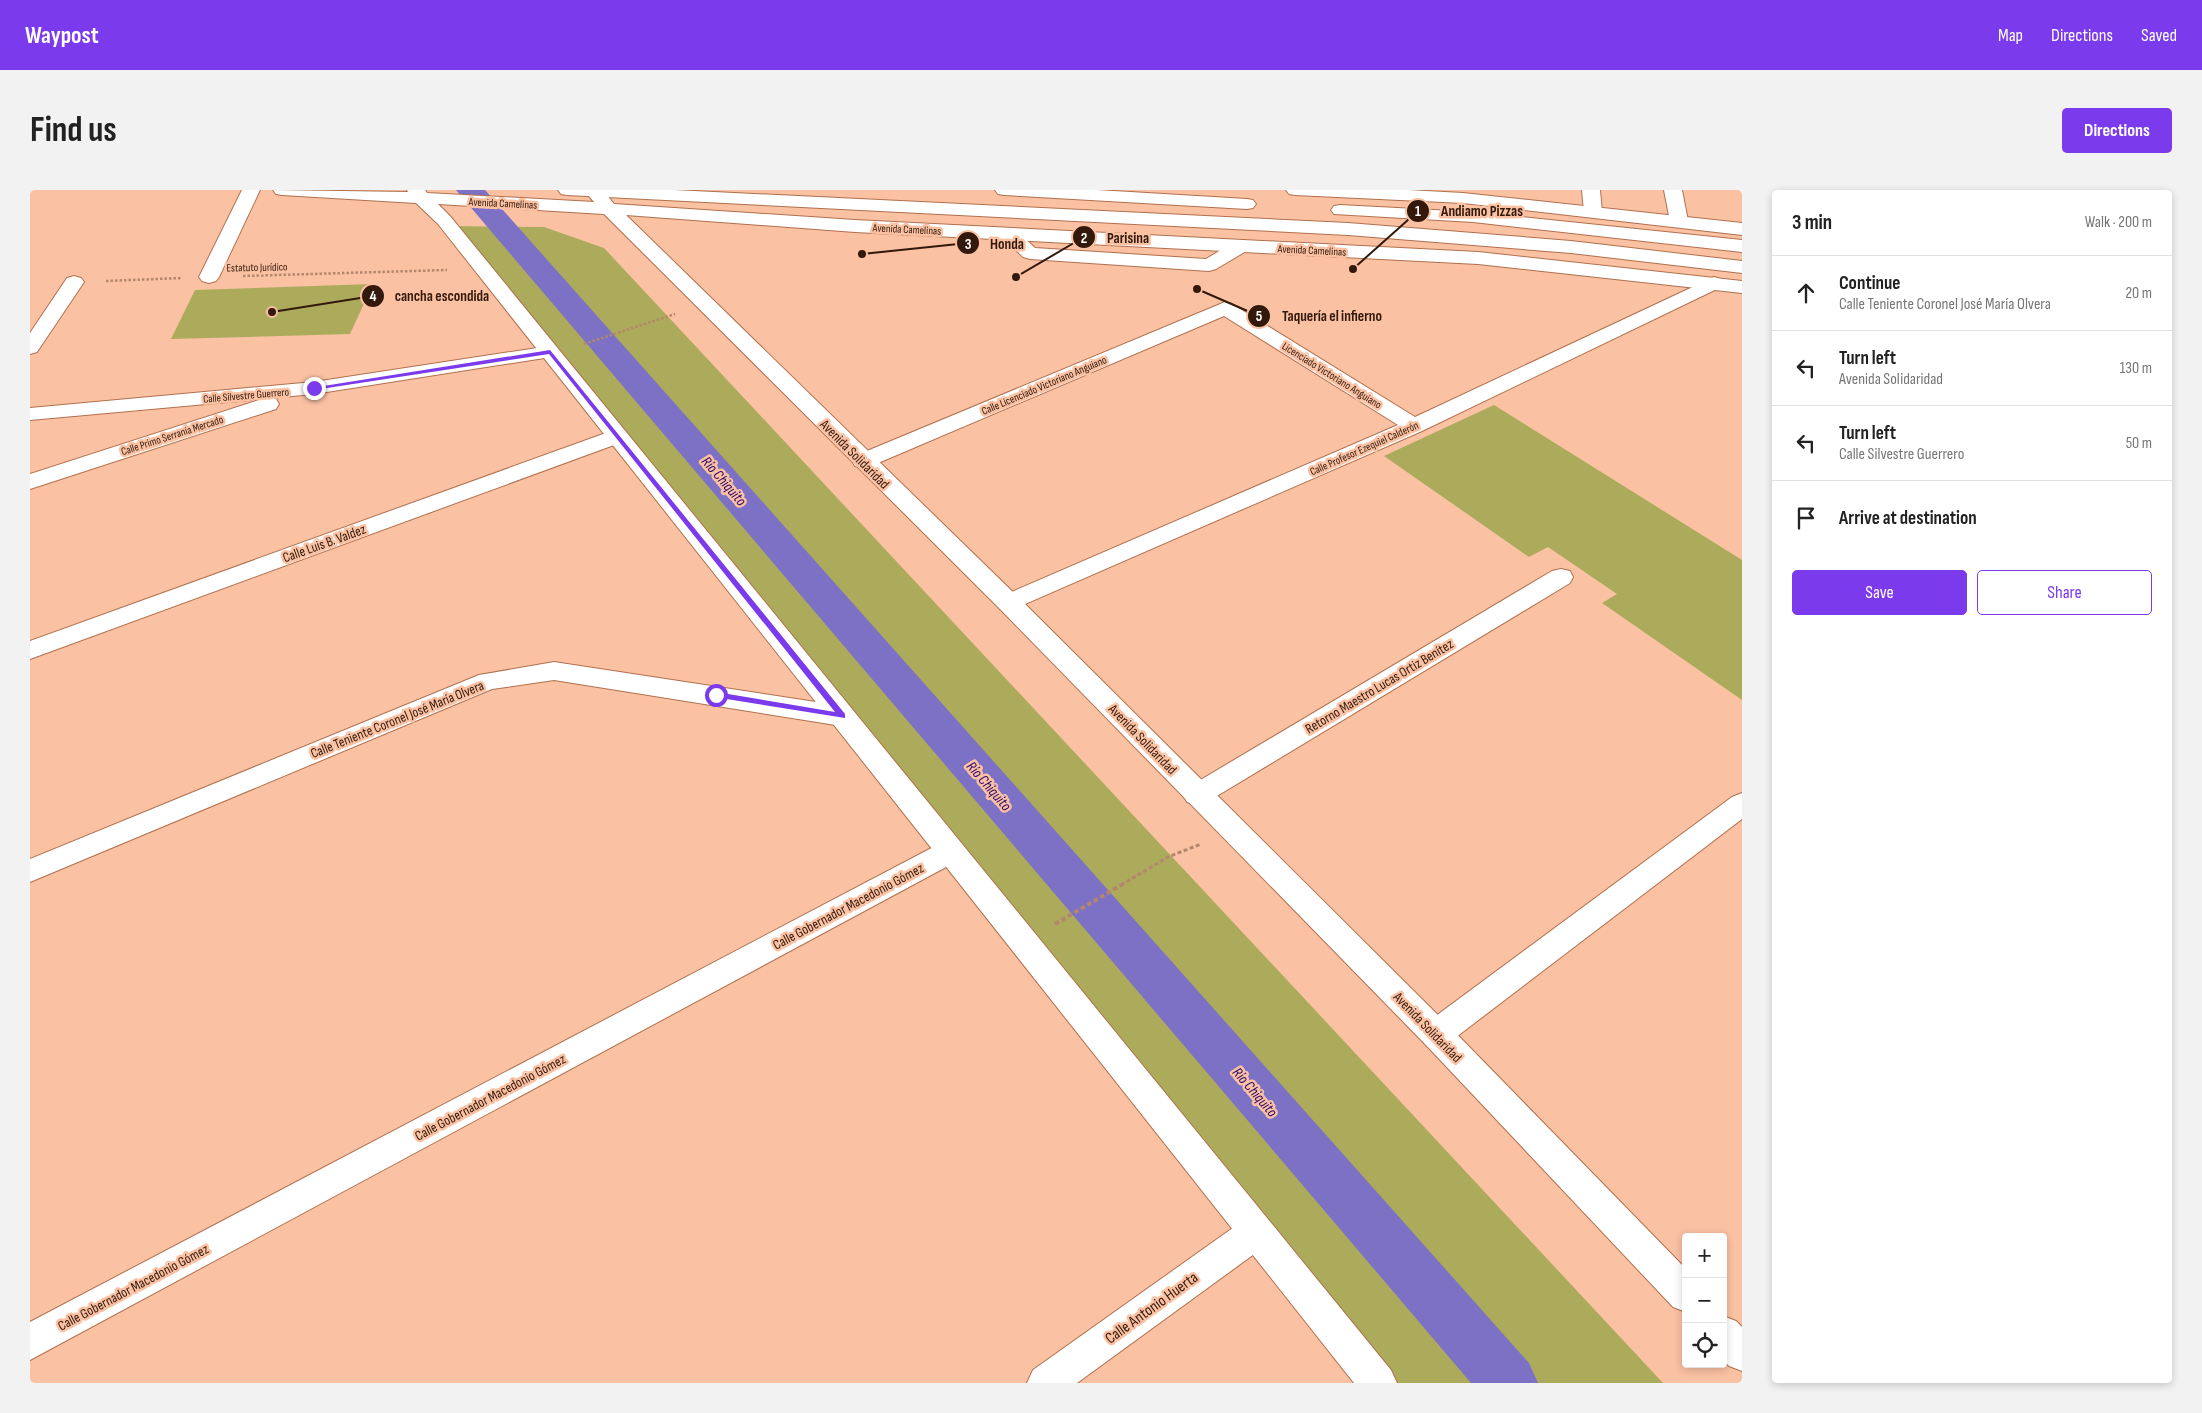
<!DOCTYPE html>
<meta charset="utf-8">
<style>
:root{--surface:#fff;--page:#f2f2f2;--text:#222;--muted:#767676;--line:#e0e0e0;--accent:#7c3aed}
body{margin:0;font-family:"Sofia Sans Condensed",sans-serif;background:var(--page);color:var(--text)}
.controls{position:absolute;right:15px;bottom:15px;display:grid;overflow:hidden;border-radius:5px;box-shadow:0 2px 8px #0003}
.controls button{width:45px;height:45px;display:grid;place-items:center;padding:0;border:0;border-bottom:1px solid var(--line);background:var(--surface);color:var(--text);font:25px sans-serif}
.stop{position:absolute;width:15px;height:15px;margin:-11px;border:4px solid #7c3aed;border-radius:50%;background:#fff}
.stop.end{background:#7c3aed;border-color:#fff;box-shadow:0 1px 5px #0008}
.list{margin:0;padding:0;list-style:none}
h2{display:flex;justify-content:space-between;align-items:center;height:65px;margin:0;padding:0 20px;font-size:21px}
h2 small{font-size:16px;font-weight:400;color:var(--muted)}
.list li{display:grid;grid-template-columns:32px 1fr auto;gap:15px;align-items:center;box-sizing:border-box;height:75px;padding:0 20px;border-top:1px solid var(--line)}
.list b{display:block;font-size:19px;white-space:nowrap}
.list p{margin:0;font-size:16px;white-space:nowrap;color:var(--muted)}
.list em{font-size:16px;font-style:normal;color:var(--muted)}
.actions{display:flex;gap:10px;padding:15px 20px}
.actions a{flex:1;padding:11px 0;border:1px solid var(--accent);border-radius:5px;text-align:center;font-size:18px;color:var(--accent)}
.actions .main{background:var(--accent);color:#fff}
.icon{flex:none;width:28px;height:28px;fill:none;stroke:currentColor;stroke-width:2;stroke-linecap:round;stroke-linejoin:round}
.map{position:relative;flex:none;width:1712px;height:1193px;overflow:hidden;border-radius:5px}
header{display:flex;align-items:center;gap:30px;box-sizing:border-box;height:70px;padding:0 25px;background:var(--accent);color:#fff}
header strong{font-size:24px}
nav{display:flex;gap:28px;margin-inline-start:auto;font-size:18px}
.intro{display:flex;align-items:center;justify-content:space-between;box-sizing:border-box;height:120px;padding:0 30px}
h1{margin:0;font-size:35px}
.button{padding:12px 22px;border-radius:5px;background:var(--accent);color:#fff;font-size:18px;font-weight:700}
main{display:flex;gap:30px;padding:0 30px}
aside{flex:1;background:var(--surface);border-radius:5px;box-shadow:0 2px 8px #0003}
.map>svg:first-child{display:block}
.green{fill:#acab5c}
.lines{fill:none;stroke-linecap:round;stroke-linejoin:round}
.canal{fill:#7c71c4;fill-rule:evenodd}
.minor-casing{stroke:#b1704d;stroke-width:2}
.major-casing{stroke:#b1704d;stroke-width:2}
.highway-casing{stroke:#b1704d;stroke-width:2}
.path-far2{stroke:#b4866d;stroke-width:2.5;stroke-dasharray:2.5 2;stroke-linecap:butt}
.path-far1{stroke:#b4866d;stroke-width:3;stroke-dasharray:4 2.5;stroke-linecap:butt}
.path{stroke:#b4866d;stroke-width:4;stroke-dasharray:4.5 3;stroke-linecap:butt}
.minor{fill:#fff;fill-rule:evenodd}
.major{fill:#fff;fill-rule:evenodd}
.highway{fill:#fff;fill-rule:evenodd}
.route{fill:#7c3aed}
.labels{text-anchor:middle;stroke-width:5;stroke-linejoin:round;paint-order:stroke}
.far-street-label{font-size:11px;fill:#33190b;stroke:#fac1a3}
.street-label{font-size:14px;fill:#33190b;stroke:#fac1a3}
.water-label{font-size:15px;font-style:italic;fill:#2d076f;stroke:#fac1a3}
.near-street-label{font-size:16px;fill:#33190b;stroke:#fac1a3}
.leader{fill:none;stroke:#33190b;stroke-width:2}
.callout-dot{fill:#33190b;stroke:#fac1a3;stroke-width:2}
.mark-label{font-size:15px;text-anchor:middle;font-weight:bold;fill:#fff}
.callout-label{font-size:15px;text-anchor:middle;font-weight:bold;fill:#33190b;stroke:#fac1a3;stroke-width:5;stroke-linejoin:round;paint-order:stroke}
</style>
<header>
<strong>Waypost</strong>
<nav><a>Map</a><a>Directions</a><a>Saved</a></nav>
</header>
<div class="intro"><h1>Find us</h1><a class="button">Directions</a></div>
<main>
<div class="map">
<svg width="1712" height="1193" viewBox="0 0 1712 1193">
<rect width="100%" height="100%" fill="#fac1a3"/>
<g class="green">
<polygon points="415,36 514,37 574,58 1633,1193 1337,1193"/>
<polygon points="343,94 320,144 141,149 165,100"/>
<polygon points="1464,215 1712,370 1712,510 1572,413 1587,404 1518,357 1499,367 1354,266"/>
</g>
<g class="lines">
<polygon class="canal" points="426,0 455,0 1499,1173 1508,1193 1441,1193"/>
<g class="minor-casing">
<g id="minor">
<polygon points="212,0 230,0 189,87 186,91 179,93 172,91 169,87"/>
<polygon points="1552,0 1570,0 1572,22 1569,26 1563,27 1557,26 1554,22"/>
<polygon points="1634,0 1652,0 1658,31 1655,35 1649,36 1643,35 1640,31"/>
<polygon points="979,38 986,40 1005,58 1176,69 1204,52 1211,50 1218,52 1220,56 1218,60 1186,79 1179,81 1000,69 993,67 970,44 972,40"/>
<polygon points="44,86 51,88 54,92 7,162 0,164 0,143 37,88"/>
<polygon points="1684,87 1691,89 1694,93 1691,97 1392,241 979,421 970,419 967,413 970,407 1368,235 1194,126 841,276 833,278 825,276 822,271 825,266 1195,112 1202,114 1385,227"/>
<polygon points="520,156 527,158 530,162 527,166 284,204 241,208 246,209 249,214 246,219 0,299 0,284 232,209 0,230 0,218 284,192"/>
<polygon points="587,239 595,241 598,246 595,251 0,469 0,451"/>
<polygon points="1531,379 1540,381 1543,387 1540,393 1177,612 1167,615 1157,612 1153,605 1157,598 1522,381"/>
<polygon points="524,472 812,516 821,519 825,526 821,533 812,536 524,490 462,499 0,692 0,669 449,485"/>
<polygon points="1712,603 1712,629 1417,854 1406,858 1395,854 1390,844 1395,834 1702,607"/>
<polygon points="921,650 931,653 935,661 931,669 0,1170 0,1132 911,653"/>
<polygon points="1226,1025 1238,1030 1243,1042 1238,1054 1047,1193 997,1193 1003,1180 1214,1030"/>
</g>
</g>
<g class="major-casing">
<g id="major">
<polygon points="243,0 378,2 377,0 395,0 397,3 564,12 554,0 573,0 584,14 825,30 1448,62 1712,91 1712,103 1448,74 825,42 596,25 988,407 1417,834 1656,1079 1656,1122 1643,1117 1395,854 970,419 574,24 408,14 420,26 1361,1180 1367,1193 1324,1193 408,34 386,13 252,5 246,4"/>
<polygon points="1256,0 1378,0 1433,3 1712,33 1712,45 1433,13 1265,5 1259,4"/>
<polygon points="1693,1126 1706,1131 1712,1137 1712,1181 1699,1176 1693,1170"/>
</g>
</g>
<g class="highway-casing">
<g id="highway">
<polygon points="528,0 644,0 1318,33 1541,51 1712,71 1712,83 1541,63 1318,45 537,5 531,4"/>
<polygon points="965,0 1067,0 1217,9 1223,10 1226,14 1223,18 1217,19 974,5 968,4"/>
<polygon points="1310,15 1443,22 1712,50 1712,62 1443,32 1304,24 1301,20 1304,16"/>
</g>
</g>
<g class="path-far2">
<polyline points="213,86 417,80"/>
<polyline points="76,91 152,88"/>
<polyline points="554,154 645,124"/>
</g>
<polyline class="path-far1" points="1091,695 1138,667 1171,654"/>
<polyline class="path" points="1025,734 1093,694"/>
<use href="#minor" class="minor"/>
<use href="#major" class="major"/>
<use href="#highway" class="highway"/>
</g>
<polygon class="route" points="520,160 815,524 815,528 684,507 682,505 686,502 805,522 519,164 284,200 281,198"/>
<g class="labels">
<g class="far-street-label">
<text transform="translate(473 13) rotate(3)" y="4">Avenida Camelinas</text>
<text transform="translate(877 39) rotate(3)" y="4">Avenida Camelinas</text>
<text transform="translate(1282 60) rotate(3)" y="4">Avenida Camelinas</text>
<text transform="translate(227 77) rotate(-1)" y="4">Estatuto Jurídico</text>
<text transform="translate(1302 185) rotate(32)" y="4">Licenciado Victoriano Anguiano</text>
<text transform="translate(1014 195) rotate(-23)" y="4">Calle Licenciado Victoriano Anguiano</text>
<text transform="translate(216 205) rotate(-5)" y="4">Calle Silvestre Guerrero</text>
<text transform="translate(142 245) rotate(-18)" y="4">Calle Primo Serranía Mercado</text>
<text transform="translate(1334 258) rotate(-24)" y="4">Calle Profesor Ezequiel Calderón</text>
</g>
<g class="street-label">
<text transform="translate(825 264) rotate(45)" y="5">Avenida Solidaridad</text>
<text transform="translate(294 353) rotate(-20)" y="5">Calle Luis B. Valdez</text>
<text transform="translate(1349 496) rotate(-31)" y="5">Retorno Maestro Lucas Ortiz Benítez</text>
<text transform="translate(367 529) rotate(-22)" y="5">Calle Teniente Coronel José María Olvera</text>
<text transform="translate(1113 549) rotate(46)" y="5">Avenida Solidaridad</text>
<text transform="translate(818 716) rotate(-28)" y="5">Calle Gobernador Macedonio Gómez</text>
<text transform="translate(1398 837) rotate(46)" y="5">Avenida Solidaridad</text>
<text transform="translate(460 907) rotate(-28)" y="5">Calle Gobernador Macedonio Gómez</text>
<text transform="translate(103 1097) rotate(-28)" y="5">Calle Gobernador Macedonio Gómez</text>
</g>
<g class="water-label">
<text transform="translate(694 291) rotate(49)" y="5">Río Chiquito</text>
<text transform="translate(959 596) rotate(49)" y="5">Río Chiquito</text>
<text transform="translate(1225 902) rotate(49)" y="5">Río Chiquito</text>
</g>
<g class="near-street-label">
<text transform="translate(1121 1117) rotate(-36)" y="6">Calle Antonio Huerta</text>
</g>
</g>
<path class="leader" d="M1323 79L1388 21M986 87L1054 47M832 64L938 53M242 122L343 106M1167 99L1229 126"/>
<g class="callout-dot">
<circle cx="1323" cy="79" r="5"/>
<circle cx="986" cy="87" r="5"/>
<circle cx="832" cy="64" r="5"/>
<circle cx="242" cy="122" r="5"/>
<circle cx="1167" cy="99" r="5"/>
<circle cx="1388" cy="21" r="12"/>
<circle cx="1054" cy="47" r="12"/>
<circle cx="938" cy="53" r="12"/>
<circle cx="343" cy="106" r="12"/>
<circle cx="1229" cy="126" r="12"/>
</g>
<g class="mark-label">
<text x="1388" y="26">1</text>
<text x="1054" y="53">2</text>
<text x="938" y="59">3</text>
<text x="343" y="111">4</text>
<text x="1229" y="131">5</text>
</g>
<g class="callout-label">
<text x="1452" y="26">Andiamo Pizzas</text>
<text x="1098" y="53">Parisina</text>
<text x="977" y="59">Honda</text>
<text x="412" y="111">cancha escondida</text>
<text x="1302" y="131">Taquería el infierno</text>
</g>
</svg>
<div class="controls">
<button>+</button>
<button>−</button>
<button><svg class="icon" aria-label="locate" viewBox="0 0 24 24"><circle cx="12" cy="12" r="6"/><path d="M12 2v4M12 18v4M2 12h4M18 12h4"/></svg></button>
</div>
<div class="stop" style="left:686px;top:505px"></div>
<div class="stop end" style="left:284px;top:198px"></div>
</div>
<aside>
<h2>3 min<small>Walk · 200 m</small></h2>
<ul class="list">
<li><svg class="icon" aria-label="ahead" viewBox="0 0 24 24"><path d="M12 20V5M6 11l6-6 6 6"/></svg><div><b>Continue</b><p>Calle Teniente Coronel José María Olvera</p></div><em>20 m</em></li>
<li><svg class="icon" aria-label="left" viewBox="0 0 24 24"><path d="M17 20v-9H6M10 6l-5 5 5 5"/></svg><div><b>Turn left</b><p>Avenida Solidaridad</p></div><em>130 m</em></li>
<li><svg class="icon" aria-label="left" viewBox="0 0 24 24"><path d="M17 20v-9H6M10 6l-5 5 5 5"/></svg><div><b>Turn left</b><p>Calle Silvestre Guerrero</p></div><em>50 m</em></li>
<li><svg class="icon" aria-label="arrive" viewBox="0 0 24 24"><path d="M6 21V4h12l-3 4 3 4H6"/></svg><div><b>Arrive at destination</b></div></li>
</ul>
<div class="actions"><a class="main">Save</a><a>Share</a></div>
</aside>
</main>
